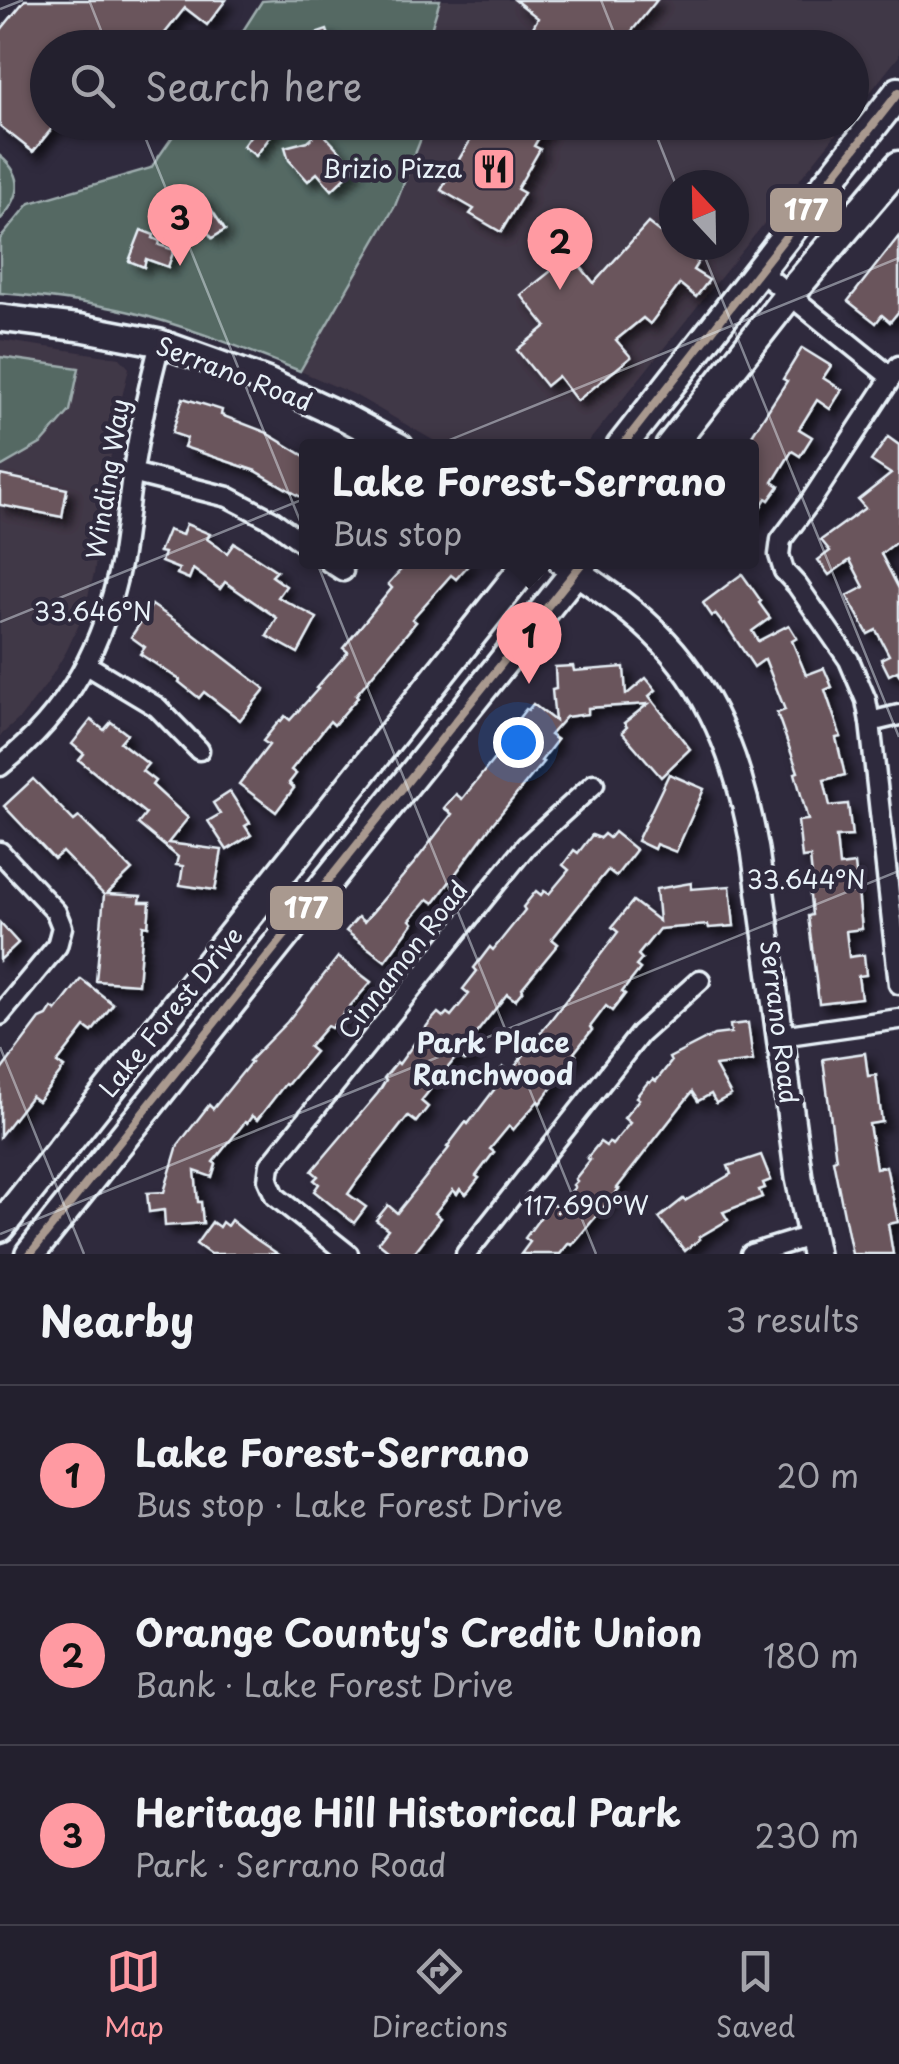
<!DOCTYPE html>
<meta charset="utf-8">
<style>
:root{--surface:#23202e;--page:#2f2d3a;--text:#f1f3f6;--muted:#a3a3aa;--line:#403e4a;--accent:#ff9aa2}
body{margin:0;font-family:"Playpen Sans",sans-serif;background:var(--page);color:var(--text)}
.compass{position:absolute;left:659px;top:170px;width:90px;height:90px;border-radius:50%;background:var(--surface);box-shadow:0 2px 8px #0004;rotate:338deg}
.you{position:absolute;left:518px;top:742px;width:35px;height:35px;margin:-25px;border:8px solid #fff;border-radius:50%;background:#1a73e8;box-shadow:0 0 0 15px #1a73e833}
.badge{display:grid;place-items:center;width:65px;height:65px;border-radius:50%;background:var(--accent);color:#111;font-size:32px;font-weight:700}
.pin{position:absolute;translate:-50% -82px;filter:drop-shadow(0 2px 5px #0008)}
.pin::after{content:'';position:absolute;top:52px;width:35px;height:30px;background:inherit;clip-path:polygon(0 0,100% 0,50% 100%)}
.popup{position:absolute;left:299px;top:439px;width:460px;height:130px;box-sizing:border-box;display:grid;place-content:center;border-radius:10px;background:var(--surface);filter:drop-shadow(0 2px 8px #0005);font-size:32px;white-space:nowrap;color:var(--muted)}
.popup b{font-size:38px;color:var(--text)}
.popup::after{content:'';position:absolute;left:50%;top:100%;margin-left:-20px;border:20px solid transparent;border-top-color:var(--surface)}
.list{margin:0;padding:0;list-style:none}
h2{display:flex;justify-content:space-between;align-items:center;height:130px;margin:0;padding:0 40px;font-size:42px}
h2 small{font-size:32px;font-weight:400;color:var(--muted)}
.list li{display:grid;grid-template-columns:65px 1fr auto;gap:30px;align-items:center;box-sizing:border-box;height:180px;padding:0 40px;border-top:2px solid var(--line)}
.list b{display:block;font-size:38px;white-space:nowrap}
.list p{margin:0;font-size:32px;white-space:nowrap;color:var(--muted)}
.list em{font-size:32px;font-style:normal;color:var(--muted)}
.icon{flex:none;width:55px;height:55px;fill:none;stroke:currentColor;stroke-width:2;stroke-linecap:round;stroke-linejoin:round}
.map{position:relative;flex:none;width:899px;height:1254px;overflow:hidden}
.search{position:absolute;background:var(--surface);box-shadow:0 2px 8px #0004;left:30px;right:30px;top:30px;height:110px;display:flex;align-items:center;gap:25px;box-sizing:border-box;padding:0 35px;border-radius:55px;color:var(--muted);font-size:38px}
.sheet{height:670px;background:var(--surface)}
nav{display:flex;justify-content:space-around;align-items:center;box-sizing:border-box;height:140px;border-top:2px solid var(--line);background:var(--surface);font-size:28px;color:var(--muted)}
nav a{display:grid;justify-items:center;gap:5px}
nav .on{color:var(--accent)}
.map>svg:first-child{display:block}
.built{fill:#413746;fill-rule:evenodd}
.green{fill:#546964;stroke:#9eadae;stroke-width:2.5}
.building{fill:#6b545c;stroke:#e8f1f8;stroke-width:2.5;filter:url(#shadow)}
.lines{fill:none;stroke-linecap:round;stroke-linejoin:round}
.street-casing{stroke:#e8f1f8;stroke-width:25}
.secondary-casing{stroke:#e8f1f8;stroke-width:32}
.primary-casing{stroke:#e8f1f8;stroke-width:35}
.street{stroke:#2f2a3d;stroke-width:18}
.secondary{stroke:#2f2a3d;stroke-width:25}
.primary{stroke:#2f2a3d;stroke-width:28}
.bus-1-casing{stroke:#2f2a3d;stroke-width:15}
.bus-1{stroke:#a9998f;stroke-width:8}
.ticks{fill:none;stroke:#e8f1f8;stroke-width:2.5;stroke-opacity:0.45}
.labels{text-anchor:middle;stroke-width:9;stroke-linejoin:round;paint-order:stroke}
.poi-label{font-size:25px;fill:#e8f1f8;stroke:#2f2a3d;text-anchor:end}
.street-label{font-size:25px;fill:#e8f1f8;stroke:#2f2a3d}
.neighbourhood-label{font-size:28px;font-weight:bold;fill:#e8f1f8;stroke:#2f2a3d}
.ticks-label{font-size:25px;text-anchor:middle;fill:#e8f1f8;stroke:#2f2a3d;stroke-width:9;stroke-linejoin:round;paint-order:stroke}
.line-badge{stroke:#2f2a3d;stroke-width:4}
.badge-label{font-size:28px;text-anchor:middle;font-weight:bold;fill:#fff}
</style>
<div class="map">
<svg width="899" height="1254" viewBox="0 0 899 1254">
<defs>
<filter id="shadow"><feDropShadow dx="7" dy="7" stdDeviation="5" flood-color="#0009"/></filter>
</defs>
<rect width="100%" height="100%" fill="#2f2a3d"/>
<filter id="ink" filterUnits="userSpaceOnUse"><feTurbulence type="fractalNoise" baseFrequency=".01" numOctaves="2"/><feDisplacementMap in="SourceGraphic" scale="20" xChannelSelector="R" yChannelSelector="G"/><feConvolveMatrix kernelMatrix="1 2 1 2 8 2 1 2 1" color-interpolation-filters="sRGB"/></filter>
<g filter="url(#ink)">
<g class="built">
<polygon points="440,0 899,0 899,56 852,115 852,48 430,48 430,33"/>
<path d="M 427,123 L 845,123 L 585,446 L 443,446 L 355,395 L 300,371 L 395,206 ZM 674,185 L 734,185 L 734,245 L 674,245 Z"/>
<polygon points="0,340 120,358 129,368 115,426 94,574 82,618 66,652 46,685 20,718 0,736"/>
</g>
<g class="green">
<polygon points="275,0 440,0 430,33 430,47 232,48 262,1"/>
<path d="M 182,123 L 427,123 L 395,206 L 300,371 C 250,351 199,331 146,316 C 99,303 48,297 0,293 L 0,239 L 30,203 L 151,168 Z"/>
<path d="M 0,156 C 26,177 21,197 0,220 Z"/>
<polygon points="0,357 79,368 70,411 42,443 2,466 0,466"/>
</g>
<g class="building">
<polygon points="25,0 226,0 207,25 185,8 153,48 48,48 48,122 57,122 33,152 0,126 0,31"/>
<polygon points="515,0 657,0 618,48 522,48 538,18"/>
<polygon points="327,30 333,48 284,48 283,45"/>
<polygon points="260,122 281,122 256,156 243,146"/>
<polygon points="481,122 548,122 534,146 540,149 517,189 524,193 501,232 470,214 474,209 441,190"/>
<polygon points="320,130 355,168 332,190 317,173 308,181 289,160 285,147 308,141"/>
<polygon points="203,197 225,230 212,238 189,205"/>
<polygon points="648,223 698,262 693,270 709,280 696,297 680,284 650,324 643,318 616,340 631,357 577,401 558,376 546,386 517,350 546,326 521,295 571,255 594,283"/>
<polygon points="141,230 154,235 153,238 160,241 159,245 174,250 168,267 146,259 144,267 129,261"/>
<polygon points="899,236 899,311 890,322 882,315 876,323 848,301"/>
<polygon points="802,348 831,366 823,378 842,390 830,409 817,400 799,429 812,437 800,456 792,451 773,482 779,486 769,500 766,498 752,521 752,446 745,446 787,381 783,379"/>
<polygon points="183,398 222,410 221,415 268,433 268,434 306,457 306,500 256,471 184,447 187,438 172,433"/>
<polygon points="888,437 899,445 899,540 881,554 899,589 899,674 897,671 889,675 881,659 889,655 876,630 868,634 847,596 864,587 850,560 829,575 818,560 830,551 821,540 865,508 858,500 891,474 871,461"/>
<polygon points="0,475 67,489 62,517 0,505"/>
<polygon points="186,524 210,534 207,539 227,553 234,543 277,571 272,576 286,586 278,597 317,618 298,653 267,636 277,618 225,582 220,589 193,569 189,579 177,574 179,569 161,562 164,553 159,552 168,530 182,535"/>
<polygon points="408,562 471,562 456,579 451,575 412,619 416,622 356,695 358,697 334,725 330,721 291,770 296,774 289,783 294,788 276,812 239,784 269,745 263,741 280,720 281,721 285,716 290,720 318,689 316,688 348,652 343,648 392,588 388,584"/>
<polygon points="742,574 761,601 759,603 770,618 752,631 758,641 789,625 797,638 792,641 806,675 824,668 832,687 825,690 841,737 836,738 845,775 824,780 830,806 848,804 852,836 836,837 839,866 855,864 862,929 846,931 849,957 864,955 866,975 858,976 861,998 819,1003 808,916 812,915 809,887 813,886 810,857 802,858 798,821 808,820 795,773 798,772 777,713 785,710 765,659 754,667 725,623 723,624 715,614 712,616 703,603"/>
<polygon points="152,605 183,626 265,689 240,720 204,692 199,698 179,682 180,680 140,654 145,647 131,637"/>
<polygon points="573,666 574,671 624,667 626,695 646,678 656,690 649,696 690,749 661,777 622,732 627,727 624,723 648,704 588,708 588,714 566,717 550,735 557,740 541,761 543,762 493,823 434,903 428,899 410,920 413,923 385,961 346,931 358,917 364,922 415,862 452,814 444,808 456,794 462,799 515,733 510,729 526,709 528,710 533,704 555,721 552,690 556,689 555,667"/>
<polygon points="91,720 104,730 111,722 127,734 120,742 148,764 142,771 155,781 152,785 188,818 168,843 222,850 215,890 180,885 183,866 176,865 178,857 138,824 146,814 79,760 84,754 72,744"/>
<polygon points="669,774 704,789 676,852 656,844 654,849 637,841"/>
<polygon points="33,779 74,821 79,817 132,870 107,894 141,896 140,902 150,902 148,926 143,925 138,984 96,981 104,895 62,852 54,859 4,806"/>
<polygon points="230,792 250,823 245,826 251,835 227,850 208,821 220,814 213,803"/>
<polygon points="614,832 636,850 616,876 608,870 583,900 552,939 558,944 522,988 523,990 515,1000 507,994 467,1045 474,1051 465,1061 458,1055 421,1101 428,1107 416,1122 408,1116 357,1181 348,1194 366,1207 354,1223 314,1191 319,1184 314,1180 318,1176 312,1171 378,1093 386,1080 384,1078 397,1062 399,1064 429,1023 438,1013 443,1017 447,1013 451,1016 469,994 463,989 477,971 474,968 490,947 493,950 525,910 523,907 536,891 541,895 544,891 549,894 569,870 563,865 574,850 578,853 592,835 600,838 604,834 609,838"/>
<polygon points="691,883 691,889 730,886 734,926 709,928 708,925 659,929 638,955 642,959 636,966 640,969 622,992 625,994 612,1011 606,1006 590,1027 592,1030 574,1053 576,1055 540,1103 538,1101 513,1130 509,1126 490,1149 494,1152 476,1176 479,1178 468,1192 466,1194 460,1189 457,1194 453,1190 435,1213 441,1218 413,1254 393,1254 378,1242 388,1229 376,1220 388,1205 397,1213 449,1148 447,1147 466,1122 468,1124 497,1086 491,1081 503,1067 510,1073 618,932 612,927 633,901 659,921 656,889"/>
<polygon points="0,923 18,943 0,960"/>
<polygon points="338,957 371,982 331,1028 327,1026 309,1047 315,1052 287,1085 285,1084 257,1120 252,1116 247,1123 245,1122 213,1162 216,1164 212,1177 195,1171 198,1202 201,1202 203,1223 165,1226 164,1210 149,1212 147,1193 164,1192 178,1145 209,1105 213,1109 251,1062 249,1061 287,1022"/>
<polygon points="81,979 113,1004 92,1032 85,1027 57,1063 64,1068 38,1101 31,1096 0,1136 0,1072 40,1019 47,1016 52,1008 56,1011"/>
<polygon points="748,1023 753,1061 715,1066 731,1095 716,1103 711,1094 698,1101 692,1092 617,1188 619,1189 572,1245 569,1243 560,1254 521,1254 530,1242 525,1238 551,1203 557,1208 575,1187 573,1185 577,1181 575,1179 590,1160 587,1158 600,1142 606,1146 609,1142 612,1145 630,1123 624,1118 639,1099 636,1097 648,1082 650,1083 653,1079 656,1081 671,1062 669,1058 714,1035 731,1033 730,1025"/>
<polygon points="865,1053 868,1076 876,1075 882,1122 869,1124 876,1168 886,1166 898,1222 888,1224 893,1254 852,1254 833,1160 836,1159 823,1059"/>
<polygon points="761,1155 771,1180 763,1183 765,1188 759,1190 762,1197 723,1212 728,1220 699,1237 700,1239 685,1251 659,1218 683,1199 685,1201 731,1174 728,1166"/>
<polygon points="231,1220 247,1233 278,1254 210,1254 196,1244 212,1222 219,1227 222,1222 227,1226"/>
</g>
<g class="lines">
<g class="street-casing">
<g id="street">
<polyline points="760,271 891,377"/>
<polyline points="899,366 812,499 781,540 779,555 784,571 797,585 849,660 866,700 870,722 899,984"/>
<polyline points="132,473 228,497 272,520 306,545"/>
<polyline points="329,562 343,571"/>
<polyline points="87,665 157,707 199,750"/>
<polyline points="870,722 899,715"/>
<path d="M 0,766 C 69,713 104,644 121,560 C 126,531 128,500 133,470 C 140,427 149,385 160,343"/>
<polyline points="0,852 56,912 62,927 57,946 0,1015"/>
<polyline points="781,1036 899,1019"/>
<polyline points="348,1254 275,1196 268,1180 270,1165 526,846 594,784"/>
<polyline points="466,1254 640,1034 700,980"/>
<polyline points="751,1254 810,1236"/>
</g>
</g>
<g class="secondary-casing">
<g id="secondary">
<polyline points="0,318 82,328 160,343 266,381 348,419 400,447"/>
<path d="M 562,562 C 597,586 635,611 664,642 C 718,700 742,775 755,850 L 799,1178 L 815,1254"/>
</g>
</g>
<g class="primary-casing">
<g id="primary">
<polyline points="621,447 899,92"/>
<polyline points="670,447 789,295 899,166"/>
<polyline points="0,1227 529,562"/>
<polyline points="30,1254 583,562"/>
</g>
</g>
<use href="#street" class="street"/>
<use href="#secondary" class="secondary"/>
<use href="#primary" class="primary"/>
<g class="bus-1-casing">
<g id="bus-1">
<polyline points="621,447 899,92"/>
<polyline points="30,1254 583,562"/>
</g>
</g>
<use href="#bus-1" class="bus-1"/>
</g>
</g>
<path class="ticks" d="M 89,0 L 108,48M 601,0 L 620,48M 0,9 L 23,0M 139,122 L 596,1254M 651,122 L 676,185M 700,245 L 899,737M 0,622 L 899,258M 0,1047 L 84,1254M 0,1234 L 899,871"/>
<defs>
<g id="restaurant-square" transform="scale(2.25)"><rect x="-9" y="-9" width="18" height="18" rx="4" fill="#ff9aa2" stroke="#2f2a3d"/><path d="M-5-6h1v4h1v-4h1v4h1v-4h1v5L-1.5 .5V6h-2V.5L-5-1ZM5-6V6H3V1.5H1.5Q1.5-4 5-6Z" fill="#111"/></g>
</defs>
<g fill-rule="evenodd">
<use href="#restaurant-square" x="494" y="169"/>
</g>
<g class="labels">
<g class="poi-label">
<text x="462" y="178">Brizio Pizza</text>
</g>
<g class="street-label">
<text transform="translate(234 374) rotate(21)" y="9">Serrano Road</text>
<text transform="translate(108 479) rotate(-81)" y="9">Winding Way</text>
<text transform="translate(403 960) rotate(-52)" y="9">Cinnamon Road</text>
<text transform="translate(171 1012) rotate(-51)" y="9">Lake Forest Drive</text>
<text transform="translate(779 1022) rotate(83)" y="9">Serrano Road</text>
</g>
<g class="neighbourhood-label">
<text x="493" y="1053">Park Place<tspan x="493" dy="32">Ranchwood</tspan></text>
</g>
</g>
<g class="ticks-label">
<text x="93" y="621">33.646°N</text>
<text x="806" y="889">33.644°N</text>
<text x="586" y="1215">117.690°W</text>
</g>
<g class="line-badge">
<rect x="768" y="186" width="76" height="48" rx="10" fill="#a9998f"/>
<rect x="268" y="884" width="77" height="48" rx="10" fill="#a9998f"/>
</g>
<g class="badge-label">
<text x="806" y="220">177</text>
<text x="306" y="918">177</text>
</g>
</svg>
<svg class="compass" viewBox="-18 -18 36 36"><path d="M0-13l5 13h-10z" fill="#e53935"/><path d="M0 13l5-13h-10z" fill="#a3a3aa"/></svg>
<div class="you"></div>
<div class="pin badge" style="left:529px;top:684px">1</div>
<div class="popup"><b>Lake Forest-Serrano</b>Bus stop</div>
<div class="pin badge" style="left:560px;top:290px">2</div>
<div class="pin badge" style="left:180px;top:266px">3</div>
<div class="search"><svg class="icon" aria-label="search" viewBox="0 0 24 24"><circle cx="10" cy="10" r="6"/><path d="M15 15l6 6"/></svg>Search here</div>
</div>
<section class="sheet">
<h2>Nearby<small>3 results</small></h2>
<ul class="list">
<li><span class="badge">1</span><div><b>Lake Forest-Serrano</b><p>Bus stop · Lake Forest Drive</p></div><em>20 m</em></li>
<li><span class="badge">2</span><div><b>Orange County's Credit Union</b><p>Bank · Lake Forest Drive</p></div><em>180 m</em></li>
<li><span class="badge">3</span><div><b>Heritage Hill Historical Park</b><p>Park · Serrano Road</p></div><em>230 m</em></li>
</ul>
</section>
<nav>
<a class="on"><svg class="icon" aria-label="map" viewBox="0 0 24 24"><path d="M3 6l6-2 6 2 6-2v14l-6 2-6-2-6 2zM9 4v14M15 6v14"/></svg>Map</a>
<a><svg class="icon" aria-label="directions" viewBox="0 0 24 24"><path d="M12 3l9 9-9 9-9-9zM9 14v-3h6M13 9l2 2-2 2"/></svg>Directions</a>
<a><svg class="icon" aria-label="saved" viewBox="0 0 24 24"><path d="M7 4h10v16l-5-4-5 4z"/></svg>Saved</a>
</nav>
